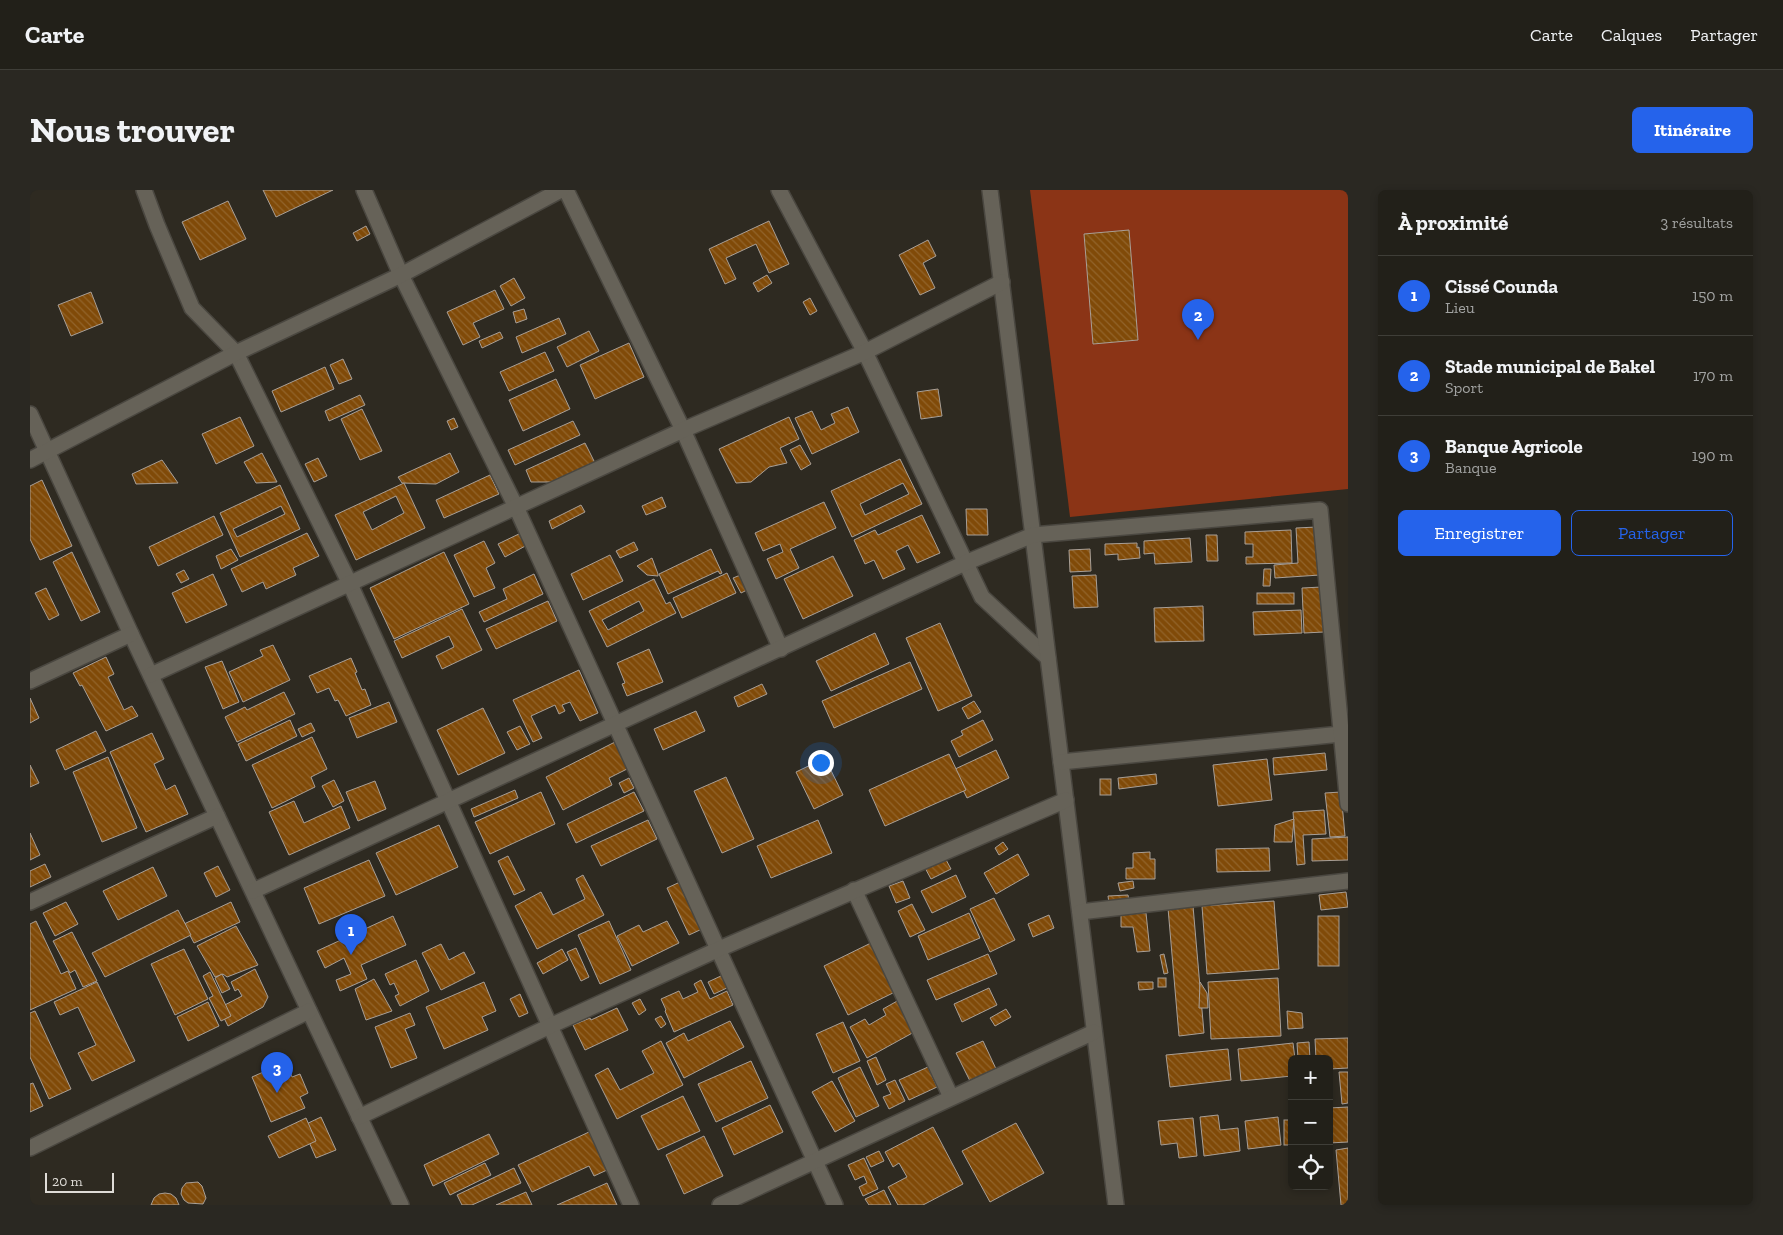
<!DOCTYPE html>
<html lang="fr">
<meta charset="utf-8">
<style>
:root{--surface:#222019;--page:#2a2822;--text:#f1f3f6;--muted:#a2a3a2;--line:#3f3e38;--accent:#2563eb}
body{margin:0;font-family:"Zilla Slab",serif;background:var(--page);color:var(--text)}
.controls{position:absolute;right:15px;bottom:15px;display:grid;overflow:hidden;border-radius:8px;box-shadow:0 2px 8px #0003}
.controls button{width:45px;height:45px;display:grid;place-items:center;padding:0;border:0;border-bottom:1px solid var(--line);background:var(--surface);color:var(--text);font:25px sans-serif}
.scale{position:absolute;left:15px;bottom:12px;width:69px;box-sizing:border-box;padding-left:5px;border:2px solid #dfdcd7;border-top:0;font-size:14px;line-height:18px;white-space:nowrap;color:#dfdcd7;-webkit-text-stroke:4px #2e2a21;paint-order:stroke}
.you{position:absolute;left:790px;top:572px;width:18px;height:18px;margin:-12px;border:4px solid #fff;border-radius:50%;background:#1a73e8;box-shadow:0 0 0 8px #1a73e833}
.badge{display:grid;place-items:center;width:32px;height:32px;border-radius:50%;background:var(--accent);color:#fff;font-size:16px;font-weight:700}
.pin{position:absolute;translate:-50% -41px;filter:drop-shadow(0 1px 2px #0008)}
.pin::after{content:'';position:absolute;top:26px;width:18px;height:15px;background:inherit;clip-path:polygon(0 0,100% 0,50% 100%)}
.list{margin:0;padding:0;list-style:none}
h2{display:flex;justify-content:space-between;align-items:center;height:65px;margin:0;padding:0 20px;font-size:21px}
h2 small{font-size:16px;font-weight:400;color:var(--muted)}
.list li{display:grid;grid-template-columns:32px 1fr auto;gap:15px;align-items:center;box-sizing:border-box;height:80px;padding:0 20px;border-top:1px solid var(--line)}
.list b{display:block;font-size:19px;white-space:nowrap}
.list p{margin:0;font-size:16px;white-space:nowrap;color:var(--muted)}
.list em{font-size:16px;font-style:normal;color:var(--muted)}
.actions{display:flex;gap:10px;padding:15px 20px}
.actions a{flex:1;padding:11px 0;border:1px solid var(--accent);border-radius:8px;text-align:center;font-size:18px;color:var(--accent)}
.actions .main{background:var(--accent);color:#fff}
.icon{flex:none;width:28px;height:28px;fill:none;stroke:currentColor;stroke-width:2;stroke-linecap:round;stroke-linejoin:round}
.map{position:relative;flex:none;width:1318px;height:1015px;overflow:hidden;border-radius:8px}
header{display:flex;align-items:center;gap:30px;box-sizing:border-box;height:70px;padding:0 25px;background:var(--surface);border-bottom:1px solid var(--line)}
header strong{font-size:24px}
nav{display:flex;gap:28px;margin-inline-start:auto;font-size:18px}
.intro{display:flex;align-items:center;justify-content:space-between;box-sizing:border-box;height:120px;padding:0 30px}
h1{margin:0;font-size:35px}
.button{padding:12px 22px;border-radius:8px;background:var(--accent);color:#fff;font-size:18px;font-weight:700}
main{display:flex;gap:30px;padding:0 30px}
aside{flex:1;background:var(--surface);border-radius:8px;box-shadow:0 2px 8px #0003}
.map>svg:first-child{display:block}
.grass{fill:#8b3416}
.building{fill:url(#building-back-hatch);stroke:#a89f97;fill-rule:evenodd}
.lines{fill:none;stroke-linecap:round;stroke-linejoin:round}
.minor-casing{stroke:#4a4740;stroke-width:18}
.minor{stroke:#666258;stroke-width:15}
</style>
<header>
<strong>Carte</strong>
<nav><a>Carte</a><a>Calques</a><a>Partager</a></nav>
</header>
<div class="intro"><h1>Nous trouver</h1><a class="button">Itinéraire</a></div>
<main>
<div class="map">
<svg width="1318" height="1015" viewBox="0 0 1318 1015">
<defs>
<pattern id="building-back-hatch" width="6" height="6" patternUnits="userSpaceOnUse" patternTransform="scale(1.25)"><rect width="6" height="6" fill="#804a08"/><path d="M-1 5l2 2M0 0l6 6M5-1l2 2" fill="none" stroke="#92642b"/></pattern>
</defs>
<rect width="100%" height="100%" fill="#2e2a21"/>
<polygon class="grass" points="1000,0 1318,0 1318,299 1040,327"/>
<g class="building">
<polygon points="233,0 303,0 246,27"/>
<polygon points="198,11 216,49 170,70 152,32"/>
<polygon points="739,31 759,74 739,83 726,54 696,68 706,89 695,94 679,59"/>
<polygon points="336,36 340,44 327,51 323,43"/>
<polygon points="1099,40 1108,150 1063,154 1054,44"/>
<polygon points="898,50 906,66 893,73 905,98 890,105 869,65"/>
<polygon points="737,85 742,93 728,102 723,93"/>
<polygon points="484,88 495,108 481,116 470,96"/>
<polygon points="465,100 474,119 443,133 450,147 433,155 417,122"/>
<polygon points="61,102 73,133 41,146 28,115"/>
<polygon points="780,108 787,121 780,125 773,112"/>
<polygon points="494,119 497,129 486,133 483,122"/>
<polygon points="529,128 536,144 492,163 486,147"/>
<polygon points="559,141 569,161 537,177 527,157"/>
<polygon points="470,142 473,148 452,158 449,151"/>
<polygon points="599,153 614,187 565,209 550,175"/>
<polygon points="515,162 524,181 479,201 470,182"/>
<polygon points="313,169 322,189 309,194 300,175"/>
<polygon points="295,177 304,199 251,222 242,201"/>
<polygon points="526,189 540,219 493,241 479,210"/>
<polygon points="908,199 912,226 891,229 887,202"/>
<polygon points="330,205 335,215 299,231 295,221"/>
<polygon points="818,217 829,242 782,264 765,228 782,221 791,240 805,233 801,224"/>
<polygon points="332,219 352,261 330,270 311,229"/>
<polygon points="210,227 224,256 186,274 172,244"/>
<polygon points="759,227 769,249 750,258 757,273 739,277 721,292 706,293 689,259"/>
<polygon points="424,228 428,237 421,240 417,231"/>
<polygon points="543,231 550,245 485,275 478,260"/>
<polygon points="555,253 565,273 522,292 501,292 496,280"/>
<polygon points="770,255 781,274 771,280 760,260"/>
<polygon points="232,263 247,292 226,293 214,272"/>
<polygon points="420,263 429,282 406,294 372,293 368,287"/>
<polygon points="288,268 297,286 284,292 275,274"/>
<path d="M 870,269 L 892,314 L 822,347 L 801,301 ZM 873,293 L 879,304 L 835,325 L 830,314 Z"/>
<polygon points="132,270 148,293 106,294 102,284"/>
<polygon points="460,285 469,304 414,328 406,310"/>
<polygon points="12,290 42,356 10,370 0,349 0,296"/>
<path d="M 374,293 L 395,338 L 326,370 L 305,325 ZM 366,306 L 374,323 L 342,340 L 333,322 Z"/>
<path d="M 250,295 L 270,339 L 210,367 L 190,323 ZM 251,316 L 255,324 L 207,347 L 203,339 Z"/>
<polygon points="632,307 636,317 616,325 612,316"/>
<polygon points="794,312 806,338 760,359 769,378 746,389 737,369 753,362 750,354 733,361 725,343"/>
<polygon points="551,315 555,322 522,339 519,331"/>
<polygon points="936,319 957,319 958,345 937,345"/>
<polygon points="892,325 910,363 887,373 878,355 866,361 875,379 853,389 844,370 835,374 824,350 845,340 848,345"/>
<polygon points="184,326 193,345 128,376 119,357"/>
<polygon points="1287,337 1290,385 1245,388 1244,375 1268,373 1266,338"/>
<polygon points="1261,340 1262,373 1216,374 1216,367 1223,367 1223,354 1215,354 1215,342"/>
<polygon points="493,342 499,354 475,367 468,354"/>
<polygon points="277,343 289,366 263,378 266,385 236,399 233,392 212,402 201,379"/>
<polygon points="1176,345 1187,345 1188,371 1177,371"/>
<polygon points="1160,348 1162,372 1125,374 1124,363 1114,364 1114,351"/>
<polygon points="454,351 465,373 456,378 465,398 444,407 424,365"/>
<polygon points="604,352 608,360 590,368 586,361"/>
<polygon points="1107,353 1107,358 1109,357 1110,368 1088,370 1088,364 1075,365 1075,354"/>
<polygon points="201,359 208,370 191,379 186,366"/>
<polygon points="681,359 692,383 690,384 688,381 638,404 629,384"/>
<polygon points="1060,359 1061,381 1040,382 1039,360"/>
<polygon points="42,362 70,422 51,431 23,372"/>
<polygon points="414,362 439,414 364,449 340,398"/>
<polygon points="580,365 593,391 553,410 541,384"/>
<polygon points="803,366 823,406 773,429 754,389"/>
<polygon points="622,368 628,384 628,386 617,385 607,376"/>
<polygon points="1234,379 1241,379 1240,396 1233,396"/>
<polygon points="154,380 159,389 151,393 146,384"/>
<polygon points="697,383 706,403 652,428 643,408"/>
<polygon points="183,384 197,415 156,433 142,403"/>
<polygon points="504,384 513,404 454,432 449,422 477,409 473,399"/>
<polygon points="713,384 721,398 711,403 703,388"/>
<polygon points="1066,385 1068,417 1044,418 1042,386"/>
<path d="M 624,389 L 636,414 L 640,412 L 646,423 L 577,457 L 559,421 ZM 609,411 L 614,421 L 578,440 L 572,430 Z"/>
<polygon points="1292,397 1294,442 1274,443 1272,398"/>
<polygon points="16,398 29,425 19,430 5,403"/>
<rect x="1227" y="403" width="37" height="11"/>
<polygon points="518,411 527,431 466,459 456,439"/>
<polygon points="1173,416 1174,451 1125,452 1124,418"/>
<polygon points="432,419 452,460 412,479 406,466 424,457 419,446 372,468 364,451"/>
<polygon points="1271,420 1272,443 1224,445 1223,422"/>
<polygon points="910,433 942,506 908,521 876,448"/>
<polygon points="845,443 859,474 801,501 786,471"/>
<polygon points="243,455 260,490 213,512 199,482 233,466 230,460"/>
<polygon points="619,459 633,492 597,506 592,494 595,493 587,473"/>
<polygon points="76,467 84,484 78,487 94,520 102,516 108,526 76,541 52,495 50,496 43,483"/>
<polygon points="321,468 327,482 325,483 332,500 335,499 341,515 316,526 308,510 305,511 299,498 287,503 279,486"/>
<polygon points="192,471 209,512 193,519 175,477"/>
<polygon points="880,472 892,499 804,538 792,511"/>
<polygon points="549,480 568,523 550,531 540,512 532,515 535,521 529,524 525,515 501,526 512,548 503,552 483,510"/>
<polygon points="732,494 737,504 708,517 704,507"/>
<polygon points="254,502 265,524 207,552 195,527 215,517 217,520"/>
<polygon points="0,508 9,528 0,533"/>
<polygon points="944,511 951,522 938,529 932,518"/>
<polygon points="359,512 367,532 327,548 319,528"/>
<polygon points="453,518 475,563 428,585 407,540"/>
<polygon points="666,521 675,541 633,560 624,539"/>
<polygon points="260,530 267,546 216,571 208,554"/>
<polygon points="953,530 963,550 929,567 921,551 933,545 931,541"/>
<polygon points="281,533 285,541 272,547 268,539"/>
<polygon points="490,536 500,554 487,560 477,542"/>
<polygon points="66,541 76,561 35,580 26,560"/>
<polygon points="122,543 134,569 124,574 136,600 145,595 158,624 116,642 80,562"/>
<polygon points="282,547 297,579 281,587 285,597 242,618 222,575"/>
<polygon points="585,552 599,578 579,588 582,595 533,620 516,587"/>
<polygon points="966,560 979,588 937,608 923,580"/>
<polygon points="1295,563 1297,580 1244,585 1243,568"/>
<polygon points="919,564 936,600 855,636 839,600"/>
<polygon points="78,567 107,638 72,652 43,582"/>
<polygon points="795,568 813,605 784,619 766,582"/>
<polygon points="1237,569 1242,610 1188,616 1183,575"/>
<polygon points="0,575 9,593 0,597"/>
<polygon points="1126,584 1127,594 1089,599 1088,588"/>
<polygon points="696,587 724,649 692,663 664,601"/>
<polygon points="599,588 604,598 594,603 589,593"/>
<rect x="1070" y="589" width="11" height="16"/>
<polygon points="304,590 314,611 303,617 292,596"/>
<polygon points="345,591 356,619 328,631 316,602"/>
<polygon points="485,600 488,608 444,627 441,619"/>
<polygon points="511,602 525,634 460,664 445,632"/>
<polygon points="604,602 614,621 546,653 537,634"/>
<polygon points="1311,602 1315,646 1300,647 1295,603"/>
<polygon points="264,611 274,633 311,616 320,638 259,665 239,622"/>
<polygon points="1294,620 1296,644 1273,645 1275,674 1267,675 1263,622"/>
<polygon points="1264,629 1262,652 1244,652 1245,635"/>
<polygon points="618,630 627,649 571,676 561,656"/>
<polygon points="788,630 802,663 741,688 727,656"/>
<polygon points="409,635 428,677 366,705 346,663"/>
<polygon points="0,643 10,665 0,670"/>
<polygon points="1318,647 1318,670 1282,671 1282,649"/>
<polygon points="973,652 978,659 969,665 965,658"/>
<polygon points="1239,658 1240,681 1187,682 1186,659"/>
<polygon points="1120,662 1120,669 1125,669 1125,689 1096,689 1096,678 1103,678 1103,663"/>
<polygon points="988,664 999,685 966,704 954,683"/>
<polygon points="478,666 495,700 484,705 468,671"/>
<polygon points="914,666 921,679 901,689 894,676"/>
<polygon points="339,670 355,706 289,734 274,698"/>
<polygon points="15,674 21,687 0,697 0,681"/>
<polygon points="188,676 200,700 186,707 174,683"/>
<polygon points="123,677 137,706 88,730 73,701"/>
<polygon points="553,685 574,725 507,759 485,716 511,702 523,725 555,709 546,689"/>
<polygon points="926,685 936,707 902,723 891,701"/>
<polygon points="873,691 880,708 866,713 859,696"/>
<polygon points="1103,691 1104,698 1090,701 1088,693"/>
<polygon points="650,692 672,739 659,745 637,698"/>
<polygon points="1316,702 1318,717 1291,720 1289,705"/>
<polygon points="1098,705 1099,711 1079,713 1078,706"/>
<polygon points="964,708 985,750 960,762 940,719"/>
<polygon points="1244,711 1249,779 1177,784 1172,716"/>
<polygon points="36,712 48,734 25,746 13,723"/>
<polygon points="201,712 210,732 164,753 154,734"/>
<polygon points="882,714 895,740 880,747 868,721"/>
<polygon points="1163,716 1174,843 1149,846 1138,718"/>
<polygon points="148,720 161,745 75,787 62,763"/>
<polygon points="939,723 950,748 898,770 888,746"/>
<polygon points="1091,723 1116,723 1120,761 1107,762 1103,737 1091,737"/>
<polygon points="1019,725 1024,738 1003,747 998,734"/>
<polygon points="363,726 376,755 331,775 337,789 310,801 306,790 321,784 314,768 295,778 287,761"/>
<rect x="1288" y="726" width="21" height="50"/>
<polygon points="6,731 31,784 38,781 46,799 0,820 0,734"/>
<polygon points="579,731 601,780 570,794 548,745"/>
<polygon points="637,731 649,753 602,776 587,746 609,735 613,742"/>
<polygon points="206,736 228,775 197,787 193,784 185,787 167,756"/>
<polygon points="42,742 67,791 53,797 45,780 40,783 23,751"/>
<polygon points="845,751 869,800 818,825 794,776"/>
<polygon points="411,754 419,770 434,762 445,783 411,800 392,763"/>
<polygon points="546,758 559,787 551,791 537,762"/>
<polygon points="154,759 178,809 145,825 121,774"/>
<polygon points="532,759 538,770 513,784 507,773"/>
<polygon points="958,764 967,784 906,810 897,790"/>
<polygon points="1134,764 1138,783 1134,784 1130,765"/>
<polygon points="386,770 399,801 370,816 365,806 369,804 364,793 360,795 355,784"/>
<polygon points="225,779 238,807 233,817 198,836 189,818 212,806 208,799 205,801 201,792"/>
<polygon points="180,782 201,826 191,831 179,808 183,806 173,786"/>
<polygon points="192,784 200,799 192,803 185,788"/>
<polygon points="693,785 699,797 684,804 678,792"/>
<rect x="1128" y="788" width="8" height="9"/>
<polygon points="1248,788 1251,846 1181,849 1178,792"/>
<polygon points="344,789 362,821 336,830 325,799"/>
<polygon points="671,790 680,809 697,801 703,815 644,842 635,821 636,820 631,809 649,801 653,809 668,802 664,794"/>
<polygon points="67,792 105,871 62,891 48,863 66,855 48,817 30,825 24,812"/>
<polygon points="454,792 466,821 452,827 458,840 414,859 396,817"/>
<polygon points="1108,792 1123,792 1123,799 1109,800"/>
<polygon points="1170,792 1177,803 1178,818 1169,818"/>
<polygon points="959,798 967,815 932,832 924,814"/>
<polygon points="490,804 498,823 489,827 480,809"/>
<polygon points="610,809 616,820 609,825 602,813"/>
<polygon points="869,810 886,841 837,868 820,837 835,829 839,835 856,825 853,819"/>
<polygon points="178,812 189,836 158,851 147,827"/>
<polygon points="587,818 598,840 555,860 543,835 560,828 561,830"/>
<polygon points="976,819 981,827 965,836 960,828"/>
<polygon points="5,821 41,899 19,909 0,867 0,823"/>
<polygon points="1257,821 1272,823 1273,838 1258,839"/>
<polygon points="380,823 385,835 375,839 387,868 361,878 345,837"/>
<polygon points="631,826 636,834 631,838 625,829"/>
<polygon points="700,831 714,857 654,888 636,853 654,843 658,851"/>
<polygon points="813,832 830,871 803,883 786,844"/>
<polygon points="1318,848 1318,878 1299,879 1299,869 1286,869 1285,849"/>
<polygon points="631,851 653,895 587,929 565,885 578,878 590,900 624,883 612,861"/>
<polygon points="953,851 967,881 941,893 926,863"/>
<polygon points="1279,852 1280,869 1268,869 1267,853"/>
<polygon points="1263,853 1265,869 1262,869 1262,886 1211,891 1208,859"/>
<polygon points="1198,859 1201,890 1140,897 1136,865"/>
<polygon points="846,867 856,890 847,895 837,871"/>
<polygon points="721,871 738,908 686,932 668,894"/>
<polygon points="256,872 262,887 270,884 278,903 270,907 275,918 241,932 222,887"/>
<polygon points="830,877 849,916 826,927 808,888"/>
<polygon points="898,877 907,897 879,910 869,890"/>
<polygon points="1309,882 1318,882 1318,913 1312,914"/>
<polygon points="865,890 875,911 859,919 853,907 861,904 856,894"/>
<polygon points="802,891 825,931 805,942 782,902"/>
<polygon points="3,893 13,916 0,922 0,894"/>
<polygon points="653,906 670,941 628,960 611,926"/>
<polygon points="740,915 753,942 704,965 692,938"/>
<polygon points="1318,917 1318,952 1299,953 1299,918"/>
<polygon points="1188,925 1190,940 1208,938 1210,961 1174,966 1170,927"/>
<polygon points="291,927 306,960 286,968 272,936"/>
<polygon points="1248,927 1251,955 1218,959 1215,931"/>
<polygon points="276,928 286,951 249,968 238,946"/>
<polygon points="1163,928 1167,966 1149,968 1147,953 1131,955 1128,931"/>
<rect x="1254" y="930" width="8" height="25"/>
<polygon points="986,933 1014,983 960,1012 932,961"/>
<polygon points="903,937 933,994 893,1015 868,1015 858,997 877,987 869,973 863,977 855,962"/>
<polygon points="559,942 577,980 564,986 559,976 502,1002 488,975"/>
<polygon points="459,944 469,964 403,996 394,975"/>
<polygon points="674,946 693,986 654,1004 636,965"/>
<polygon points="1318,958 1318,1015 1311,1015 1306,960"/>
<polygon points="849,961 854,971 841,977 836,967"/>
<polygon points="834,968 848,999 833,1006 829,997 837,993 834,986 825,990 818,975"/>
<polygon points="455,973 461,985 420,1005 414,993"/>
<polygon points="484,978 491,993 442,1015 432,1015 427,1005"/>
<polygon points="168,992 172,996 176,1008 173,1014 158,1013 154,1010 151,1004 152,998 156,993"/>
<polygon points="577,993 587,1015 527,1015"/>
<polygon points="854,1000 861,1015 839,1015 835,1009"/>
<polygon points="496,1002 502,1015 466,1015"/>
<polygon points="135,1003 141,1004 146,1008 149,1015 121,1015 124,1008 129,1004"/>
</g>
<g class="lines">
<g class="minor-casing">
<g id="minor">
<polyline points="114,0 127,35 162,118 206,163 320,394 601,1015"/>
<polyline points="334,0 371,85 486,317 805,1015"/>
<polyline points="536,0 653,240 751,459"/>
<polyline points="749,0 835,162 952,407 1018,468"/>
<polyline points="960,0 1086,1015"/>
<polyline points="0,224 101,444 371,1015"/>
<polyline points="0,270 206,163 371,85 531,0"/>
<polyline points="121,485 653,240 835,162 972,92"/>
<polyline points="0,491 101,444"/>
<polyline points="1031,572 1311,544"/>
<polyline points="824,700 921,907"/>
<polyline points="223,701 935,373 1003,345 1290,320 1318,614"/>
<polyline points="0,712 187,626"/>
<polyline points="1050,722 1318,691"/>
<polyline points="329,927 520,836 689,759 1036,610"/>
<polyline points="0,958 279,821"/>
<path d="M 690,1015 C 816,958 939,899 1064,842"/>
</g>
</g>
<use href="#minor" class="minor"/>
</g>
</svg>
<div class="controls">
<button>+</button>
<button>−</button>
<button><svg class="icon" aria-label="locate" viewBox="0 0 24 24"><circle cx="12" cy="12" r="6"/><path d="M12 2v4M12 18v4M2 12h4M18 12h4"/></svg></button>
</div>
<div class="scale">20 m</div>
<div class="you"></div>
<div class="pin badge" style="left:321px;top:765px">1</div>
<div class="pin badge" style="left:1168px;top:150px">2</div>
<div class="pin badge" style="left:247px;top:903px">3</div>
</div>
<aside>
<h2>À proximité<small>3 résultats</small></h2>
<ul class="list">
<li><span class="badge">1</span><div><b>Cissé Counda</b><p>Lieu</p></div><em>150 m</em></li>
<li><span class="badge">2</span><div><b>Stade municipal de Bakel</b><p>Sport</p></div><em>170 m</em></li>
<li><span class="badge">3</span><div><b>Banque Agricole</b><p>Banque</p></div><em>190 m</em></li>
</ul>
<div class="actions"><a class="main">Enregistrer</a><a>Partager</a></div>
</aside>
</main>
